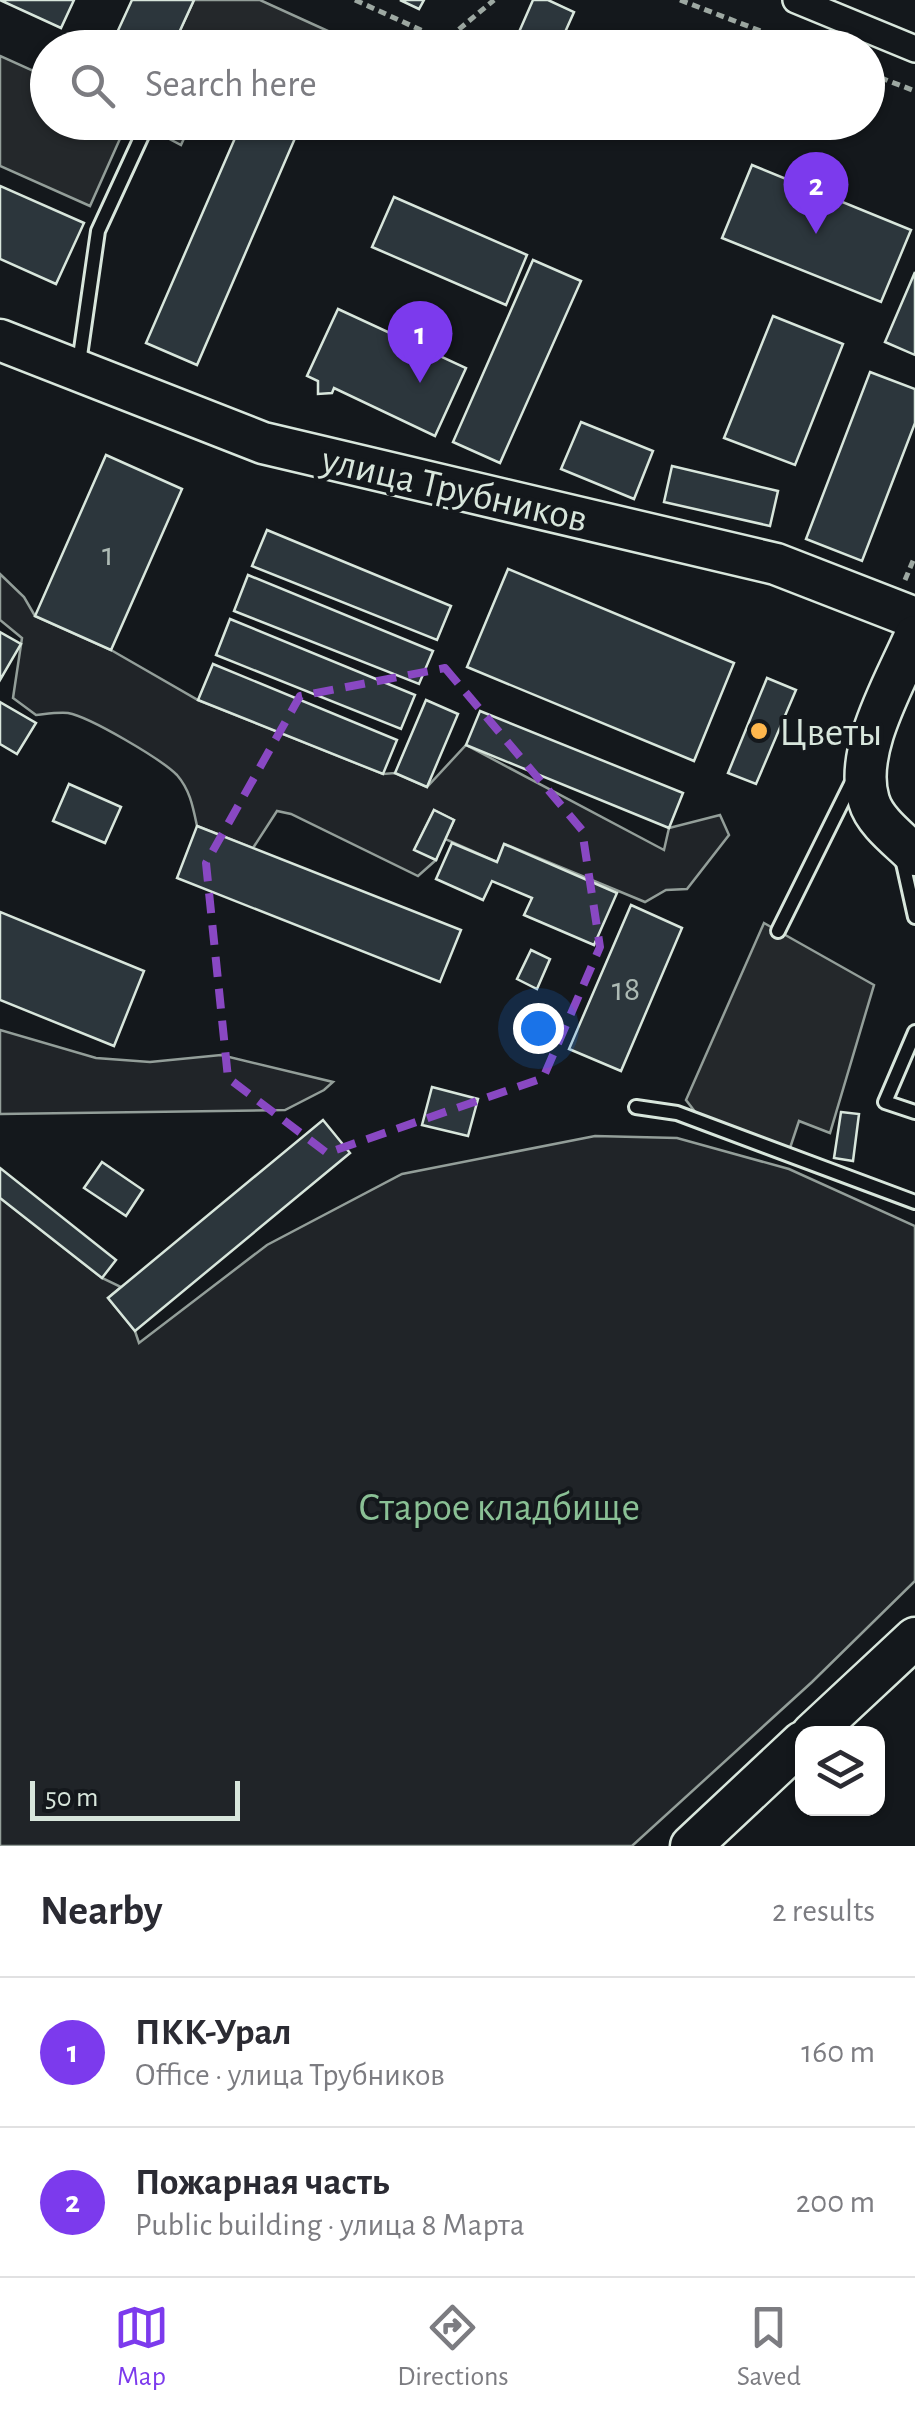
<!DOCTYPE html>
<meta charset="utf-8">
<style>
:root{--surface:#fff;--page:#f7f7f7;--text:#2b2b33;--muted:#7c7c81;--line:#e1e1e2;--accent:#7c3aed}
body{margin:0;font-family:"Alegreya Sans",sans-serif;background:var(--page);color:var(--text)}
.controls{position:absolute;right:30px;bottom:30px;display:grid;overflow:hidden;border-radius:20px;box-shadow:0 2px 8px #0004}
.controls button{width:90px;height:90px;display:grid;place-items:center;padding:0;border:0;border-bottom:2px solid var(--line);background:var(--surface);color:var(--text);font:50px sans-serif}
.scale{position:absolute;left:30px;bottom:25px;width:210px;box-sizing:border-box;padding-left:10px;border:5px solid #d8e6dc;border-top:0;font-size:28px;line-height:35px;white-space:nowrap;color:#d8e6dc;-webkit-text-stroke:8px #14181c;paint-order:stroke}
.you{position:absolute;left:538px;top:1028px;width:35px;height:35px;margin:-25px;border:8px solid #fff;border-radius:50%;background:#1a73e8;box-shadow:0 0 0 15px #1a73e833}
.badge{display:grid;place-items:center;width:65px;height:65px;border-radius:50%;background:var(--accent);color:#fff;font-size:32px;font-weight:700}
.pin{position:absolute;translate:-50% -82px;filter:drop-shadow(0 2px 5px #0008)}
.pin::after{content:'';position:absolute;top:52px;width:35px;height:30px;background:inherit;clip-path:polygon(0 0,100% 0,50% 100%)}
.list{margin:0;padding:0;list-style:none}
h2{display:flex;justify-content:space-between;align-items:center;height:130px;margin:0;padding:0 40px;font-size:42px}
h2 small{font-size:32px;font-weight:400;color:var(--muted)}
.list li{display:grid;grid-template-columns:65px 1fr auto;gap:30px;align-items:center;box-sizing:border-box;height:150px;padding:0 40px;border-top:2px solid var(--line)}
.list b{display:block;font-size:38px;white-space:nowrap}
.list p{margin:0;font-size:32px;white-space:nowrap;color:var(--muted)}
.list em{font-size:32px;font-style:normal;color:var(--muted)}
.icon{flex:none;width:55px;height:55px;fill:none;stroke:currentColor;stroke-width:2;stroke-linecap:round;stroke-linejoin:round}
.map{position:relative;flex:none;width:915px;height:1846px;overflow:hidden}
.search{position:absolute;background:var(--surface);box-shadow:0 2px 8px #0004;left:30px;right:30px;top:30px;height:110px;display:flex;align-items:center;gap:25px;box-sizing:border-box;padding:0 35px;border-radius:55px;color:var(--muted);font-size:38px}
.sheet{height:430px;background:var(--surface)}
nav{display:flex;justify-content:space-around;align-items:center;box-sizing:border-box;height:140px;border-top:2px solid var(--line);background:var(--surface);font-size:28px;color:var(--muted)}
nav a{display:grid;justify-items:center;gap:5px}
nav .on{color:var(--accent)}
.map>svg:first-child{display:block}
.green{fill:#202428;stroke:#939e99;stroke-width:2.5}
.parking{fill:#24282b;stroke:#939e99;stroke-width:2.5}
.building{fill:#2c363c;stroke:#d8e6dc;stroke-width:2.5}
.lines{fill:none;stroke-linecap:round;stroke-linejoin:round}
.service-casing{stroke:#d8e6dc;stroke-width:18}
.minor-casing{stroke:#d8e6dc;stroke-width:30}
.primary-casing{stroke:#d8e6dc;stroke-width:45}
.path{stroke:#9da8a2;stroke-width:5;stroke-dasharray:8 5;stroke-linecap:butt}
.service{stroke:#14181c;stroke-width:12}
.minor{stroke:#14181c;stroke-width:25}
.primary{stroke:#14181c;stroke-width:40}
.marked{fill:none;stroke:#8948c3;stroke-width:8;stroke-dasharray:20 12;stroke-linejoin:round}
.poi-dot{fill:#ffb74d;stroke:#14181c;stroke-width:4}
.labels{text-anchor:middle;stroke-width:8;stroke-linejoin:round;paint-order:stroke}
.number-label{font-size:35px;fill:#adbab4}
.street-label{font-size:40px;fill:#d8e6dc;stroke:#14181c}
.poi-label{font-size:40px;fill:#d8e6dc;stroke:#14181c;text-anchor:start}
.park-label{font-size:40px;fill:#8ac095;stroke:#14181c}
</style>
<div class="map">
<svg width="915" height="1846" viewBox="0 0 915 1846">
<rect width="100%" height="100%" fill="#14181c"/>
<g class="green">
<path d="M 0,574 L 24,597 L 35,616 L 111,650 L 198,700 L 383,774 L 395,773 L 427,787 L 466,745 L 664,850 L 669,828 L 720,815 L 729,835 L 687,889 L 666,890 L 645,902 L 505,844 L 497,862 L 445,839 L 454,820 L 434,810 L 415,849 L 436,860 L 418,876 L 291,814 L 277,811 L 253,848 L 197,826 C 193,807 190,790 177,775 C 161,759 90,717 68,713 C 58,712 46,714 36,715 L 13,698 L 22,638 L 0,620 Z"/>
<polygon points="0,1030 96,1058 150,1062 221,1055 333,1082 324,1090 285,1110 0,1114"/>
<polygon points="595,1136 677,1138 789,1169 915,1226 915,1581 812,1682 632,1846 0,1846 0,1198 102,1278 121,1287 108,1298 135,1331 139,1343 267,1245 402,1174"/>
</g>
<g class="parking">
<polygon points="194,0 260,0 363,47 172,48"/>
<polygon points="0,56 47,77 48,122 127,123 90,206 0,166"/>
<polygon points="137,122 191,123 181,145"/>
<polygon points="764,923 874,985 830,1133 799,1121 789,1151 696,1113 686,1100"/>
</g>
<g class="building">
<polygon points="0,0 74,0 61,28"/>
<polygon points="132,0 194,0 172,48 110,48"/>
<polygon points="400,0 424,0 419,9"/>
<polygon points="533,0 548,0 574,12 558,48 519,32"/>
<polygon points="242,122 302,122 197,365 146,343"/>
<polygon points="752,165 911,230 881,302 722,238"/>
<polygon points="0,186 84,223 56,284 0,259"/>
<polygon points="394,197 527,255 506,305 372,247"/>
<polygon points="533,260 581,281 500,463 453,442"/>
<polygon points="915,272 915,355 885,342"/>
<polygon points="338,309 466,368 435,436 334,388 332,393 318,394 318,381 307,376"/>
<polygon points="773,316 843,344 795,465 724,438"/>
<polygon points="870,372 915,389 915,423 862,561 806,539"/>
<polygon points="581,422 653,451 634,499 561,469"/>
<polygon points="106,455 182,489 111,650 35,616"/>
<polygon points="672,466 778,491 770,526 664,502"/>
<polygon points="267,530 451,606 437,640 252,566"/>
<polygon points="508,569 734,663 694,761 467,667"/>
<polygon points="248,575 433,651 419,684 234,611"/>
<polygon points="230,619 415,695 401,729 216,655"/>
<polygon points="0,632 21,644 0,680"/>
<polygon points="213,664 397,740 383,774 198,700"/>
<polygon points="767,678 796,690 756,784 728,773"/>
<polygon points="426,700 458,714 427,787 395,773"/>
<polygon points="0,702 36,723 17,754 0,744"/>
<polygon points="480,711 683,793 669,828 466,745"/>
<polygon points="69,784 121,807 105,843 53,821"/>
<polygon points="434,810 454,820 436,860 414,850"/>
<polygon points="197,826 461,930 440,982 177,878"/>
<polygon points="452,843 497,862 504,844 617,893 594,945 524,915 532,898 492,881 483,900 436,879"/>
<polygon points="631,905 682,928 621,1071 569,1049"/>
<polygon points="0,912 144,971 114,1046 0,1000"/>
<polygon points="531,950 550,959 537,989 517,979"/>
<polygon points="432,1087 478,1099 468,1136 422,1125"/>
<polygon points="841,1112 859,1114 853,1161 834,1158"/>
<polygon points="323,1120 350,1153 135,1331 108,1298"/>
<polygon points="102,1162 143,1190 126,1216 84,1188"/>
<polygon points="0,1168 116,1260 102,1278 0,1198"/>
</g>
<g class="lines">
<g class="service-casing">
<g id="service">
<polyline points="79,363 98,231 145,129"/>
<polyline points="901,854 915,917"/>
<polyline points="778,931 853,780"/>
<polyline points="915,1032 885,1102 915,1112"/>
<polyline points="636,1107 677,1113 915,1202"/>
</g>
</g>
<g class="minor-casing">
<polyline id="minor" points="796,0 915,49"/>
</g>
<g class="primary-casing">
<g id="primary">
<polyline points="0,340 263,443 776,564 915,618"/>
<path d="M 915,636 C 896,681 853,751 869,801 C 875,822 900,840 915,855"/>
<polyline points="812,1734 915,1638"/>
<polyline points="691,1846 802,1742"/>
</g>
</g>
<g class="path">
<polyline points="355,0 445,41 494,0"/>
<polyline points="680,0 805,48"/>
<polyline points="868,73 915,91"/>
<polyline points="905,580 915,556"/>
</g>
<use href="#service" class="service"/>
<use href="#minor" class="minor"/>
<use href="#primary" class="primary"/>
</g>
<path class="marked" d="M 445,668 L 582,830 L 600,947 L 543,1078 L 327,1153 L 228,1078 L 206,863 L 300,696 Z"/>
<circle class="poi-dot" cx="759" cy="731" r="10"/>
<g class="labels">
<g class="number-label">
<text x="108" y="565">1</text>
<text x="626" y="1000">18</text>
</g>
<g class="street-label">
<text transform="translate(455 488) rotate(13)" y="14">улица Трубников</text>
</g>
<g class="poi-label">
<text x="779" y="745">Цветы</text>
</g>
<g class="park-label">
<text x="499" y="1520">Старое кладбище</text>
</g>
</g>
</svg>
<div class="controls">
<button><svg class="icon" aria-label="layers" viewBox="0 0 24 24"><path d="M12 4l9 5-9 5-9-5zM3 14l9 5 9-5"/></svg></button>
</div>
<div class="scale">50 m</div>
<div class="you"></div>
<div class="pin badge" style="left:420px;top:383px">1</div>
<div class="pin badge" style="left:816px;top:234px">2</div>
<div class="search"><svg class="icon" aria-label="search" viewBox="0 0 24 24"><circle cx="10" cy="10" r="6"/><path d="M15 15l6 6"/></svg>Search here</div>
</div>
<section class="sheet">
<h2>Nearby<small>2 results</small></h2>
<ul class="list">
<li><span class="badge">1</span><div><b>ПКК-Урал</b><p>Office · улица Трубников</p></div><em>160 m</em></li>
<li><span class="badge">2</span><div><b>Пожарная часть</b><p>Public building · улица 8 Марта</p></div><em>200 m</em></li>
</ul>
</section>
<nav>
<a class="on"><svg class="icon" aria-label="map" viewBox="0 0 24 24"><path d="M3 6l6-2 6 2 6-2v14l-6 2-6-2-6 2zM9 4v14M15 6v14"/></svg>Map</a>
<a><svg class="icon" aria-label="directions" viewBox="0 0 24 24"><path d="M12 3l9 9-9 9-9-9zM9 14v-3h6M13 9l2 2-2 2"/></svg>Directions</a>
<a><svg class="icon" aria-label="saved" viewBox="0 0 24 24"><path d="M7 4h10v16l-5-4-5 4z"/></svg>Saved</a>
</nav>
